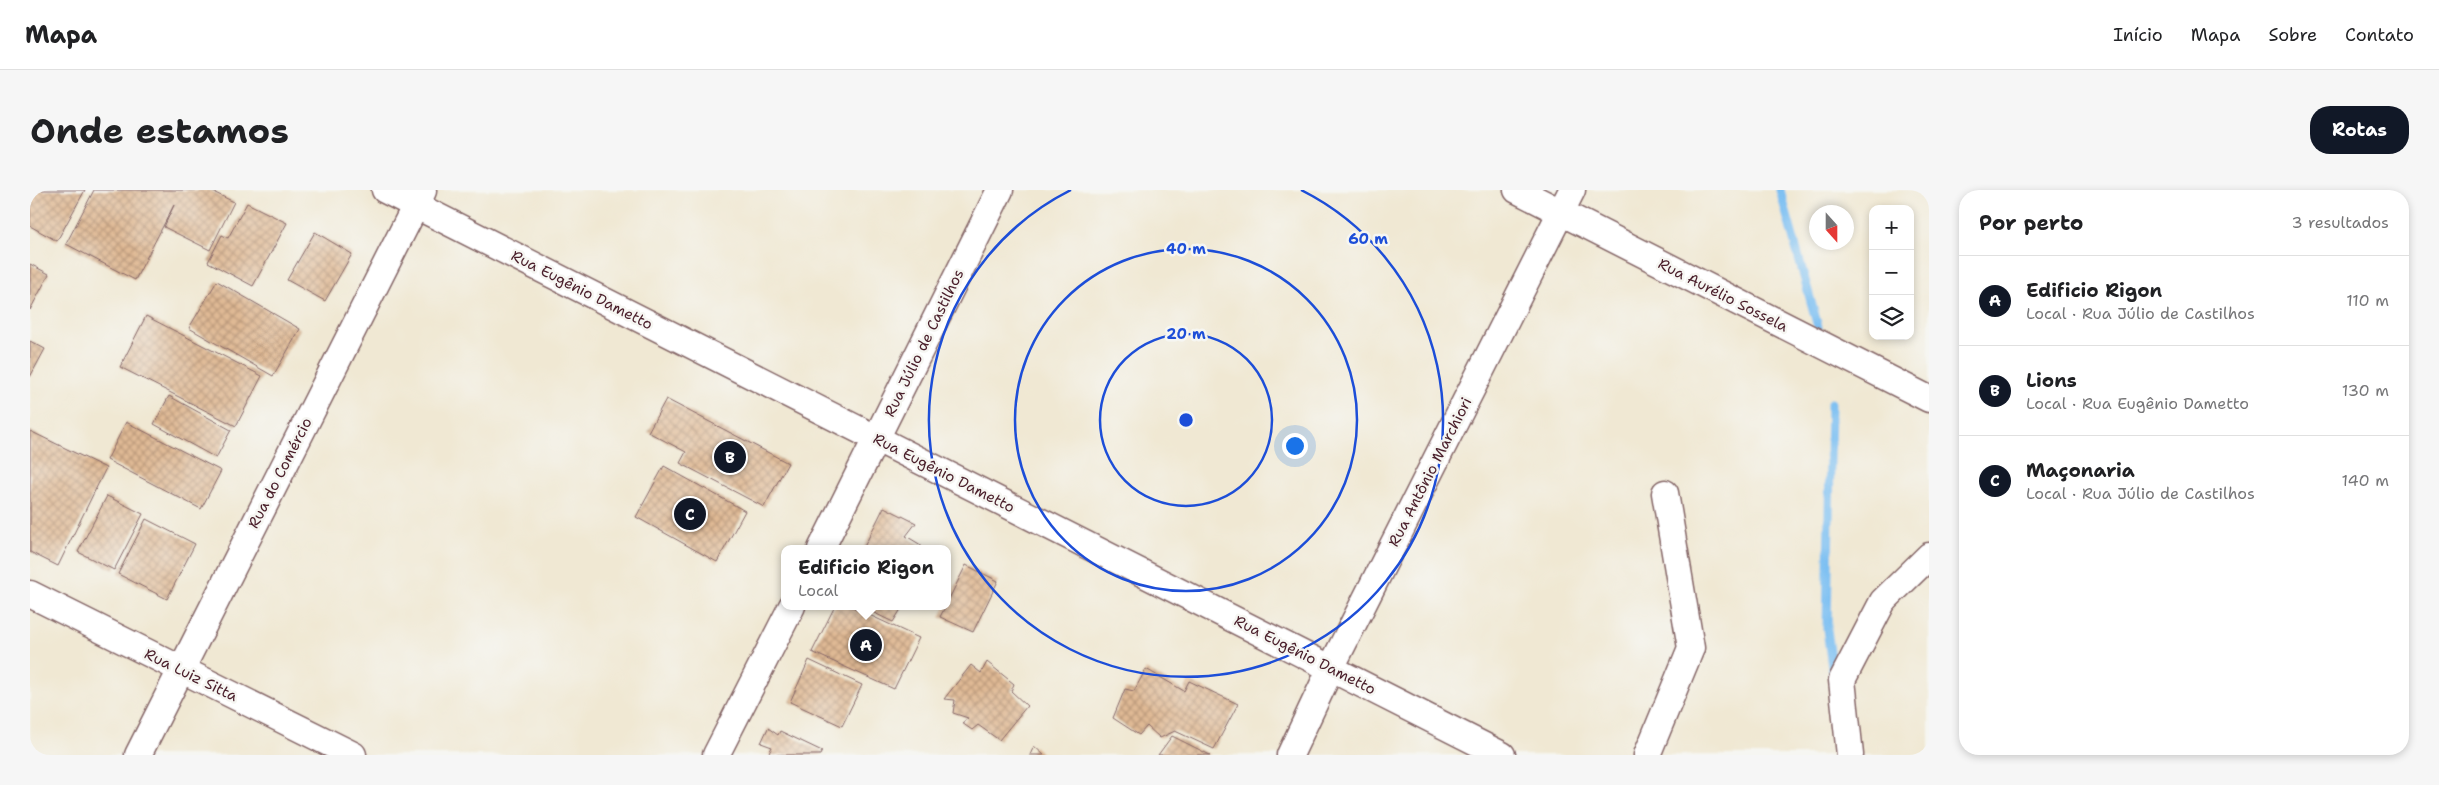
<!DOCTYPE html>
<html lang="pt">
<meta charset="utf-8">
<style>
:root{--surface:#fff;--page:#f6f6f6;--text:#202124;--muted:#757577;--line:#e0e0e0;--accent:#111827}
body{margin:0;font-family:"Shantell Sans",sans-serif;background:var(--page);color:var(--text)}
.controls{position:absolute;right:15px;top:15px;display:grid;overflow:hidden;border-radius:10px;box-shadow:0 2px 8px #0003}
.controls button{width:45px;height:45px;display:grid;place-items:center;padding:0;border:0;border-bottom:1px solid var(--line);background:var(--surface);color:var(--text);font:25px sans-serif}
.compass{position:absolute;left:1779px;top:15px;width:45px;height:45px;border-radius:50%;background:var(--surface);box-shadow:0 2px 8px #0003;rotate:159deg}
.you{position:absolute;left:1264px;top:255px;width:18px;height:18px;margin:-12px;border:4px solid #fff;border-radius:50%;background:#1a73e8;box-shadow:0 0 0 8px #1a73e833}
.badge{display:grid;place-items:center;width:32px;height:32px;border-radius:50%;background:var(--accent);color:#fff;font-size:16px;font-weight:700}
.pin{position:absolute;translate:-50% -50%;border:2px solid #fff;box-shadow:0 1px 5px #0006}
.popup{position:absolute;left:751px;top:355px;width:170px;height:65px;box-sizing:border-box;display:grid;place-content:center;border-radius:10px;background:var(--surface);filter:drop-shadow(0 1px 4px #0005);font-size:16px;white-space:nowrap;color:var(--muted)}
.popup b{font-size:19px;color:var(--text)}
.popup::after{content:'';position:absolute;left:50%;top:100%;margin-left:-10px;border:10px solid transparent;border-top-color:var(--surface)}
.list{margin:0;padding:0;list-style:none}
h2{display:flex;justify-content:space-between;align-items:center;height:65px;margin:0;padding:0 20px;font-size:21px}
h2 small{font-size:16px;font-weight:400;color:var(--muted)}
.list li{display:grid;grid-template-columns:32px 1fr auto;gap:15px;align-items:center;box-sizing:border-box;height:90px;padding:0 20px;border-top:1px solid var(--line)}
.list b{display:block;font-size:19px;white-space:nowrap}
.list p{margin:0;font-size:16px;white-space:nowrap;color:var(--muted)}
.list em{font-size:16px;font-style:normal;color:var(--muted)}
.icon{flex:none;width:28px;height:28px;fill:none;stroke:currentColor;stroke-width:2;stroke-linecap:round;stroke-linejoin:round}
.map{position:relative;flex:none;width:1899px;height:565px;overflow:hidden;border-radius:20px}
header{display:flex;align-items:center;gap:30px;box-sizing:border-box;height:70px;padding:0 25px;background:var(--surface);border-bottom:1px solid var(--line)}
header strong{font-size:24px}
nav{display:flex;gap:28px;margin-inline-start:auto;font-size:18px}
.intro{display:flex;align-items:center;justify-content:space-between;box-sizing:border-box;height:120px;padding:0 30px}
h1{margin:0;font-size:35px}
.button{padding:12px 22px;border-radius:20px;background:var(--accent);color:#fff;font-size:18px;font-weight:700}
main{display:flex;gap:30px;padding:0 30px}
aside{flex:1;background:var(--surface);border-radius:20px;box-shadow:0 2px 8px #0003}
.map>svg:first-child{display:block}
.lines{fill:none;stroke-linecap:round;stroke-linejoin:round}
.stream{stroke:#7cbff2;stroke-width:9}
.building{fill:url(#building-cross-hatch)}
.minor-casing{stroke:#846566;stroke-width:29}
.minor{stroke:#fff;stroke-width:26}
.ring{fill:none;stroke:#1d4ed8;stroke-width:2.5}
.labels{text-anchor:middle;stroke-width:5;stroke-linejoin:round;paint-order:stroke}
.street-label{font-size:15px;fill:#4a1f2b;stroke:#f6f6f2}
.centre{fill:#1d4ed8;stroke:#f6f6f2;stroke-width:2.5}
.ring-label{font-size:15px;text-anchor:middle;font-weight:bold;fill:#1d4ed8;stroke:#f6f6f2;stroke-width:5;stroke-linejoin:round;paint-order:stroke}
</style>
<header>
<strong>Mapa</strong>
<nav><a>Início</a><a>Mapa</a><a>Sobre</a><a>Contato</a></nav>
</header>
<div class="intro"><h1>Onde estamos</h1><a class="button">Rotas</a></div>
<main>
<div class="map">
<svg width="1899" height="565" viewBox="0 0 1899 565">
<defs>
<pattern id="building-cross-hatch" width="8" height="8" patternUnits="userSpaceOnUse" patternTransform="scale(1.25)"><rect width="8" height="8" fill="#dfb994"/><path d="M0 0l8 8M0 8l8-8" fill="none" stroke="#b79679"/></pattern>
</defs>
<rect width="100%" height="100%" fill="#f6f6f2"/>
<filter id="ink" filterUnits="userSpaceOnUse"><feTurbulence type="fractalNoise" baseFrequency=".02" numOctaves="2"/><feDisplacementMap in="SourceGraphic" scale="10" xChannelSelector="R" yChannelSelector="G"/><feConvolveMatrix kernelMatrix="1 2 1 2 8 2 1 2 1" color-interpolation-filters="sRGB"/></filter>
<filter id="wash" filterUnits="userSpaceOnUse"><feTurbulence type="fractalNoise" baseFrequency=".0096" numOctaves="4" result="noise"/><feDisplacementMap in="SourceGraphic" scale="20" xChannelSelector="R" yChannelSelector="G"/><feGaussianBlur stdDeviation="1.12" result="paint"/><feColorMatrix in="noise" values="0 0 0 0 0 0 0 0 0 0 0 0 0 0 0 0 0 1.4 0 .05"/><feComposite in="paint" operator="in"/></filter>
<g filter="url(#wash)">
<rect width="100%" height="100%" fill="#f0e8d3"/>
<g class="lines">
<g class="stream">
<polyline points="1750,0 1788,137"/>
<polyline points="1801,213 1797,439 1804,492"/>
</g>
</g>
<g id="blocks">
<g class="building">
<polygon points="0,0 55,0 27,51 0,36"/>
<polygon points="64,0 179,0 204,12 180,60 134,37 144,15 105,90 36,54"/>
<polygon points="217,13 257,33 223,96 178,72 192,45 198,48"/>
<polygon points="285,42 322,64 295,111 257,90"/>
<polygon points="0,74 19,84 0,120"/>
<polygon points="187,91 270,139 243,186 159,138"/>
<polygon points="116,126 232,186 206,236 90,177"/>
<polygon points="0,151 15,159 0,187"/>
<polygon points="139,206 201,240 186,268 124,234"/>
<polygon points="636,209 758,273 734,317 650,273 656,262 618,242"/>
<polygon points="96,232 191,281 171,319 77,270"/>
<polygon points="0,241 76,278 28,376 0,362"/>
<polygon points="634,276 715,321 687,372 606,327"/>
<polygon points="77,306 113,324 84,380 48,362"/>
<polygon points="854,317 886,333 876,346 891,355 890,359 833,359"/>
<polygon points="116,329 165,354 137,409 88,384"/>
<polygon points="936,375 968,391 943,442 910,427"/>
<polygon points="805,416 820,416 889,448 864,499 782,462"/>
<polygon points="830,416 873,416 863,432"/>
<polygon points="779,470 832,495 812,536 760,512"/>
<polygon points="957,472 984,494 981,501 997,516 969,550 948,535 942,540 932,533 938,528 923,523 925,510 914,509 941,475 951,483"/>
<polygon points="1116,479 1154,501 1159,491 1208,514 1184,559 1145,541 1130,548 1117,536 1109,545 1083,528 1095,499 1104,501"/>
<polygon points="738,538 748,545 750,541 792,561 790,565 738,565 742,557 731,553"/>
<polygon points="1142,546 1180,565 1128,565"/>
<polygon points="1004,556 1014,565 1000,565"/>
</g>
</g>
</g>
<g filter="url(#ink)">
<use href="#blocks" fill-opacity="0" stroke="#846566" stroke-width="1"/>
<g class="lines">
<g class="minor-casing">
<g id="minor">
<polyline points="355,0 1472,565"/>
<polyline points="1487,0 1899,209"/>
<polyline points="791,359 970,0"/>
<polyline points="0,404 323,565"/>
<polyline points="108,565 393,1"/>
<polyline points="686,565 762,416"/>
<polyline points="1260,565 1301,478 1542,0"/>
<polyline points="1617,565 1661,458 1635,303"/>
<polyline points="1820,565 1812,490 1853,411 1899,366"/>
</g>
</g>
<use href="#minor" class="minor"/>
</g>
</g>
<g class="ring">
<circle cx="1156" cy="230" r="86"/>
<circle cx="1156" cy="230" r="171"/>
<path d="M1271 0A257 257 0 1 1 1041 0"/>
</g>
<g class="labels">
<g class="street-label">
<text transform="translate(552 100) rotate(27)" y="5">Rua Eugênio Dametto</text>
<text transform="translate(1693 105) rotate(27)" y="5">Rua Aurélio Sossela</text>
<text transform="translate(894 153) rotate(-64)" y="5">Rua Júlio de Castilhos</text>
<text transform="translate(1400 282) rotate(-63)" y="5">Rua Antônio Marchiori</text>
<text transform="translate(250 283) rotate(-63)" y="5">Rua do Comércio</text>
<text transform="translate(914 283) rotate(27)" y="5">Rua Eugênio Dametto</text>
<text transform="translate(1275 465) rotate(27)" y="5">Rua Eugênio Dametto</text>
<text transform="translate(161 485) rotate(26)" y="5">Rua Luiz Sitta</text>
</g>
</g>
<circle cx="1156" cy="230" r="8" class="centre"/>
<g class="ring-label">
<text x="1338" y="54">60 m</text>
<text x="1156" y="64">40 m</text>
<text x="1156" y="149">20 m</text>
</g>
</svg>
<div class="controls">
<button>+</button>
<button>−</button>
<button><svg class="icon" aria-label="layers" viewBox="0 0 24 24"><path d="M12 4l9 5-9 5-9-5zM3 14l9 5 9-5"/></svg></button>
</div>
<svg class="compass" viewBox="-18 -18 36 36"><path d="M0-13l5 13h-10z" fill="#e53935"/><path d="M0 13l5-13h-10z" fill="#757577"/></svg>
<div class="you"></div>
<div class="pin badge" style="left:836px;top:455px">A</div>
<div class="popup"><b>Edificio Rigon</b>Local</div>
<div class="pin badge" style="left:700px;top:267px">B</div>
<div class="pin badge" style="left:660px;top:324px">C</div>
</div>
<aside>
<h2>Por perto<small>3 resultados</small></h2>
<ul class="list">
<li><span class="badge">A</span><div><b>Edificio Rigon</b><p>Local · Rua Júlio de Castilhos</p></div><em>110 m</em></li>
<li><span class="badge">B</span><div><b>Lions</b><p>Local · Rua Eugênio Dametto</p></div><em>130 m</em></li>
<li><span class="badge">C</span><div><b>Maçonaria</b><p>Local · Rua Júlio de Castilhos</p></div><em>140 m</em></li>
</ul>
</aside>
</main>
